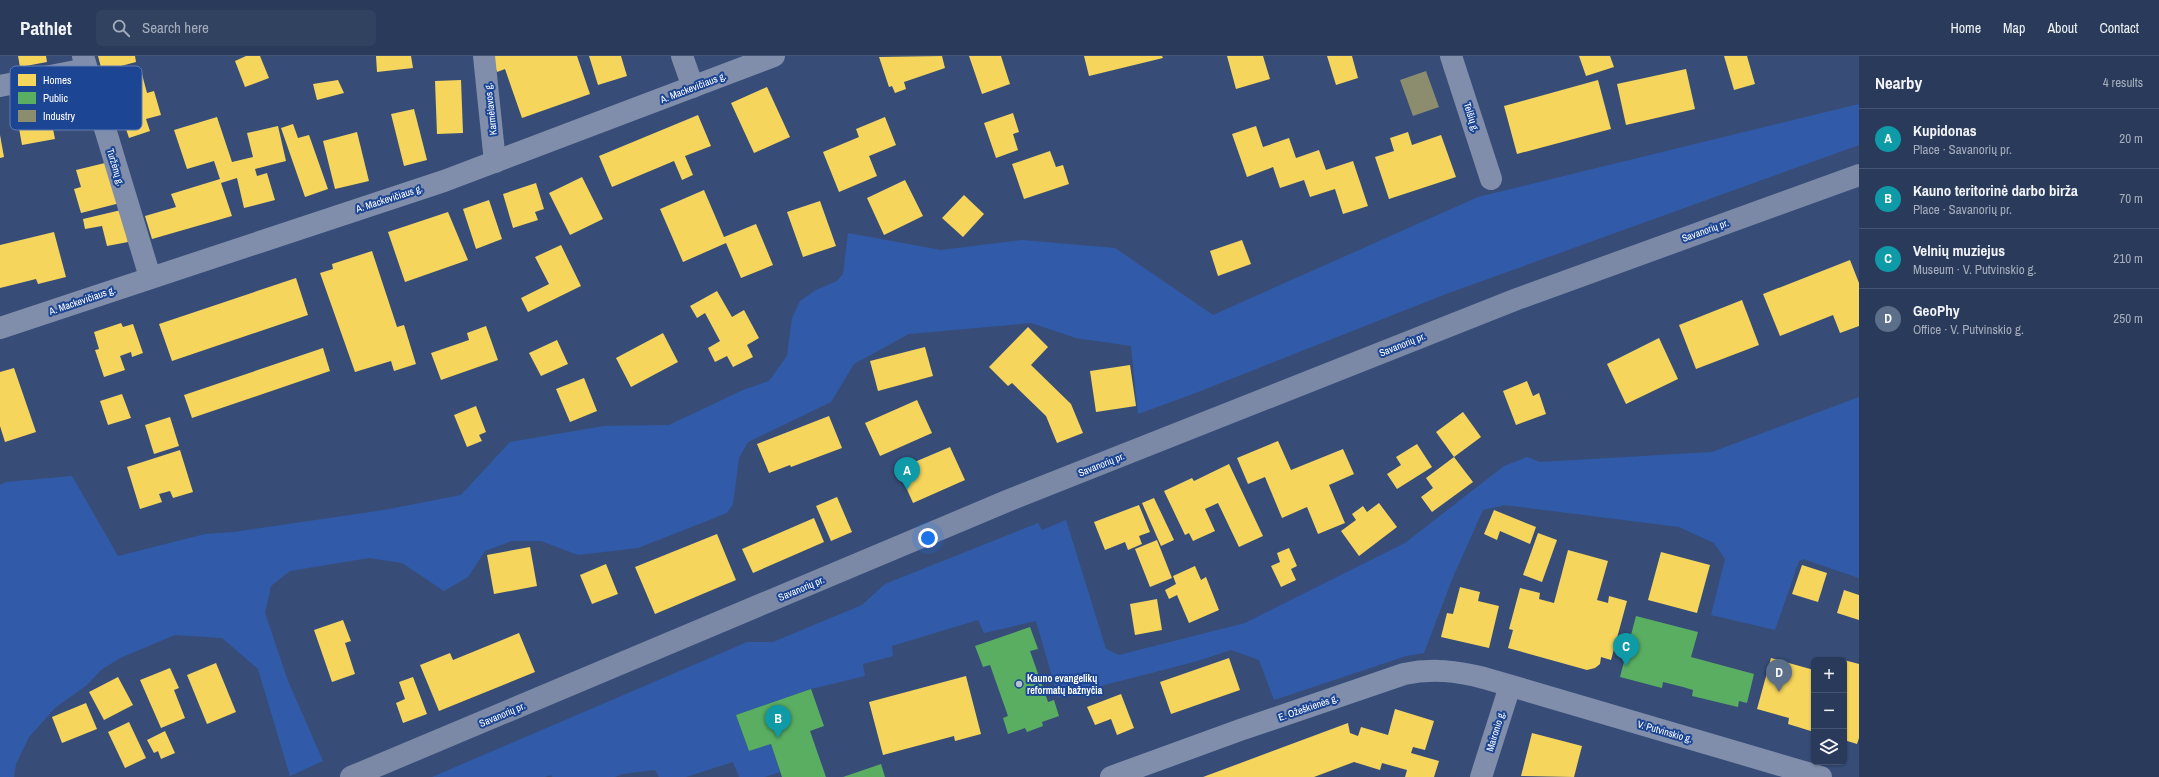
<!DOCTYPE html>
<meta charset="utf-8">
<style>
:root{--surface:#293a5a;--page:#314160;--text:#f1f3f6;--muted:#a5adbb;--line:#455470;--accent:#d6ab8b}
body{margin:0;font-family:"Archivo Narrow",sans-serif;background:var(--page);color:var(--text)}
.controls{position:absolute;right:12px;bottom:12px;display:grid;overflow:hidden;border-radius:6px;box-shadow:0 1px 3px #0004}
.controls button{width:36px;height:36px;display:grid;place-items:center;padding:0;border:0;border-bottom:1px solid var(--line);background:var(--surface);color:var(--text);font:20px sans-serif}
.you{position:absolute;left:928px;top:482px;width:14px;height:14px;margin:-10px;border:3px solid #fff;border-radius:50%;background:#1a73e8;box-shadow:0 0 0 6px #1a73e833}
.badge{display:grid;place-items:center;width:26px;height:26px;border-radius:50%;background:var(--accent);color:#fff;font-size:13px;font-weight:700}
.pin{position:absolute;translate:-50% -33px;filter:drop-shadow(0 1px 2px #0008)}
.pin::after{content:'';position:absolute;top:21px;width:14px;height:12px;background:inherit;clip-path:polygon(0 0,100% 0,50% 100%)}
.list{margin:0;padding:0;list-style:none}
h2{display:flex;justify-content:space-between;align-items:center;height:52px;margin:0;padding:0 16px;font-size:17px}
h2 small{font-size:13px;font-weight:400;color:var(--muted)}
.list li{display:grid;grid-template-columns:26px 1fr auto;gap:12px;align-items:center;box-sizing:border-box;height:60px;padding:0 16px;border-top:1px solid var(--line)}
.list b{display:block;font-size:15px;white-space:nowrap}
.list p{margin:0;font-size:13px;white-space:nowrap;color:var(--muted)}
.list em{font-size:13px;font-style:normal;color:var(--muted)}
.icon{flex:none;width:22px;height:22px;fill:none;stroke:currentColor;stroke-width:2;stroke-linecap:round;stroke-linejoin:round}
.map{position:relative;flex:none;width:1859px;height:721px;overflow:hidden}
header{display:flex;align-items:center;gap:24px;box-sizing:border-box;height:56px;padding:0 20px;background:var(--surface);border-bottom:1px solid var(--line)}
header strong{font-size:19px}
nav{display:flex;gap:22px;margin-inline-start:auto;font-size:14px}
.search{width:280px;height:36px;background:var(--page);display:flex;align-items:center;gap:10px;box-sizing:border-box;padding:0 14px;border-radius:6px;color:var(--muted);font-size:15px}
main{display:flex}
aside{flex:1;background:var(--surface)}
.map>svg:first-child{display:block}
.green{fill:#315ba9}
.homes{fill:#f6d55c}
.public{fill:#5aae61}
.industry{fill:#8c8c6e}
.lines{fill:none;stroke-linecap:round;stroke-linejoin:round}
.street{stroke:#808eab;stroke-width:22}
.secondary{stroke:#7b89a7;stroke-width:22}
.poi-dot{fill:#b9c1d0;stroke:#1c4593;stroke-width:1.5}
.labels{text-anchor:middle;stroke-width:4;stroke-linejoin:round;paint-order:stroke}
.street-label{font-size:10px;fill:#fff;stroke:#1c4593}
.poi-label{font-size:10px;font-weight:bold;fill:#fff;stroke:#1c4593;text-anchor:start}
.key{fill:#1c4593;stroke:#607db3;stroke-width:1}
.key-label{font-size:11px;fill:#fff}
</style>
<header>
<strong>Pathlet</strong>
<div class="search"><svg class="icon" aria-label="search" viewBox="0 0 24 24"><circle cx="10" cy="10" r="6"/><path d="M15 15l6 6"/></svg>Search here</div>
<nav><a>Home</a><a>Map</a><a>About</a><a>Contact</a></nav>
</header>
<main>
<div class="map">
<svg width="1859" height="721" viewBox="0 0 1859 721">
<rect width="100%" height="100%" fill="#374d78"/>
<g class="green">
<polygon points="1859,48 1859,89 1446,238 1193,338 1138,358 1131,290 1076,282 1031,267 909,278 854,308 831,346 748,386 739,402 733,448 727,457 638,492 578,499 541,485 512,485 485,495 468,521 444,535 402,507 369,502 290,515 271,530 265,557 288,625 323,705 290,720 258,613 222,582 175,579 120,602 101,614 87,629 55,652 29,681 16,708 14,721 0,721 0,429 6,426 72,420 118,500 205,478 234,476 384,454 461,439 510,386 604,370 669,369 743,334 769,325 787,300 792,262 800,245 816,234 837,225 843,218 848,177 941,194 1022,184 1115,192 1213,259 1478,141"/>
<polygon points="1859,341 1859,522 1803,503 1799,505 1775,574 1711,559 1725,503 1714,487 1679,471 1505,449 1483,454 1453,521 1424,597 1406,600 1274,644 1259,604 1231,594 1194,606 1058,641 1036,565 984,577 978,564 892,590 893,600 863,608 865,620 811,633 736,659 749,695 771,688 780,716 765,721 739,721 733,706 686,721 659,721 655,714 622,718 615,721 552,721 551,719 545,721 432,721 747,586 773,586 862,549 885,528 1038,467 1042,474 1066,464 1106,593 1119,599 1245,567 1405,487 1504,410 1527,401 1540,406 1712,396"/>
</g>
<g class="homes">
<polygon points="18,0 46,0 47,6 20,11"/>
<polygon points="98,0 135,0 136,6 102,15"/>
<polygon points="246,0 260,0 269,22 245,31 235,5"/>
<polygon points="376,0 411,0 413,12 377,16"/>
<polygon points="491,0 577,0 590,38 522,62 505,13 497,16"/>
<polygon points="589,0 621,0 627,20 598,29"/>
<polygon points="942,0 945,12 904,26 906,33 895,37 892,30 889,31 879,1"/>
<polygon points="969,0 1001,0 1010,28 982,38"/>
<polygon points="1084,0 1162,0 1163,2 1089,20"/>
<polygon points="1227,0 1263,0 1270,23 1236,33"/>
<polygon points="1327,0 1352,0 1358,22 1336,29"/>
<polygon points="1579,0 1610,0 1614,11 1586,20"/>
<polygon points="1724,0 1747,0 1755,28 1734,34"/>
<polygon points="1686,13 1695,53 1626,69 1617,28"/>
<polygon points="142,18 147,37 154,35 161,59 146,63 150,75 129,82 125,70 116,72 109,49 123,45 117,26"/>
<polygon points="338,24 344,37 317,44 313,28"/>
<polygon points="461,24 463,77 437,78 435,25"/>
<polygon points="1598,24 1611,73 1517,98 1504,50"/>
<polygon points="767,31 790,81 754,97 731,47"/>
<polygon points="46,38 55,83 22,89 14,44"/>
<polygon points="414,53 427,104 404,110 391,58"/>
<polygon points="1013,57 1019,76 1013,78 1018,94 996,102 984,67"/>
<polygon points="698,59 711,90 685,100 693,119 682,124 674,105 612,131 599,100"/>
<polygon points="217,61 232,106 253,101 247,77 278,70 286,105 255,113 257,120 267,117 275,144 244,152 237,122 221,127 232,160 152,183 145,160 176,151 171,138 220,123 214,105 187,113 174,74"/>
<polygon points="885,61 896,89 869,100 877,120 839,136 823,96 859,81 856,73"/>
<polygon points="293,68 298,82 309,79 328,133 305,141 281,72"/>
<polygon points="1256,70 1263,91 1289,82 1296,102 1319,94 1326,114 1353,105 1368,150 1343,158 1335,133 1310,141 1304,124 1280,132 1273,111 1247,121 1232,78"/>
<polygon points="357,76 369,125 335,133 323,85"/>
<polygon points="1408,76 1412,89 1441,79 1456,121 1389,143 1375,101 1394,95 1390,82"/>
<polygon points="0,79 4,101 0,102"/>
<polygon points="1050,95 1056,111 1063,109 1069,128 1024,143 1012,108"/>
<polygon points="109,106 120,147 81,157 74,133 81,131 76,114"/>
<polygon points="582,121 603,163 570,179 549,137"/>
<polygon points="905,124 923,160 884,179 867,142"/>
<polygon points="536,127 544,153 535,156 538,164 513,172 503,138"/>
<polygon points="704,134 724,181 756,168 773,209 741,222 726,187 683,206 660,153"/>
<polygon points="964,139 984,158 963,181 942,162"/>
<polygon points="489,144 502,183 476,193 463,153"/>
<polygon points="820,145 836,190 803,201 787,156"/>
<polygon points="121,154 128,186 107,190 102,170 85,173 83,163"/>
<polygon points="448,156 468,204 405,226 388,176"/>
<polygon points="54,176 66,221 38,228 36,223 0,232 0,189"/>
<polygon points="1242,184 1251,208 1218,220 1210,195"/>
<polygon points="561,189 581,230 528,256 521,242 549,228 535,201"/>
<polygon points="372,195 397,271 404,269 416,308 394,315 391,305 355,316 320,217 333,213 332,208"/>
<polygon points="1850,204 1859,227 1859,270 1840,277 1833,259 1780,280 1763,238"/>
<polygon points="296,222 308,259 172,305 159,268"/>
<polygon points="717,235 732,261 744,254 759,282 747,289 753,301 733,311 727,300 715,306 708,292 720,285 705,257 697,262 690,250"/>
<polygon points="1742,244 1759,289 1696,313 1679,269"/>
<polygon points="121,267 123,271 133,268 143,297 132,301 131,296 120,300 125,314 104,321 95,294 99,293 94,276"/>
<polygon points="486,270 498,304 441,324 431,297 469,284 467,277"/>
<polygon points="1028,271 1048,291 1031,309 1071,348 1083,377 1057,387 1046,360 1012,327 1008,330 989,311"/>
<polygon points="663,277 678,306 631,331 616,302"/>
<polygon points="1659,282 1678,323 1626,348 1607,308"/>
<polygon points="557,284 568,308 541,320 529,297"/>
<polygon points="925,291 933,320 878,335 870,305"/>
<polygon points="323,292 330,315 192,362 184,339"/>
<polygon points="1130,309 1136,350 1096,356 1090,315"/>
<polygon points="14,312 36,376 5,386 0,370 0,316"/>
<polygon points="584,322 597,355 570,366 556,333"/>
<polygon points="1527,325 1533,340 1539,337 1546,358 1516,369 1503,335"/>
<polygon points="122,338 131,362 108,369 100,345"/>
<polygon points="917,344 932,377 880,400 865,367"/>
<polygon points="476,350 486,376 479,379 482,385 467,391 454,359"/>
<polygon points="1463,356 1481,381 1454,401 1473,426 1432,456 1421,441 1433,432 1426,422 1454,401 1436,376"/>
<polygon points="829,360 842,392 791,411 790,409 769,417 757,388"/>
<polygon points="170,361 179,390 154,398 145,369"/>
<polygon points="1278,385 1291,414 1343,393 1354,418 1329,429 1345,467 1318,478 1307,451 1282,462 1265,421 1248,428 1237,402"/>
<polygon points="1417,388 1432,411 1397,433 1387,418 1401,409 1396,401"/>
<polygon points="950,391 965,424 913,447 898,413"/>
<polygon points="180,394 193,436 173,442 170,435 159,438 162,446 140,453 127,411"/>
<polygon points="1229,408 1263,480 1239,491 1218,447 1205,453 1215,475 1193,485 1189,477 1185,479 1164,435 1192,422 1194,425"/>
<polygon points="837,441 852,476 831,485 816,450"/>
<polygon points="1154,442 1174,484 1161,490 1142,447"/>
<polygon points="1379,447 1397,471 1359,500 1341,475 1356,464 1352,458 1363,450 1367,456"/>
<polygon points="1139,449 1150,476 1139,480 1142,488 1128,494 1125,486 1105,494 1094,466"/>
<polygon points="1494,454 1536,471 1530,488 1500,475 1497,484 1484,478"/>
<polygon points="814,462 824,486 753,517 742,493"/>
<polygon points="1538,477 1557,484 1542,526 1523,519"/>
<polygon points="717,478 736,524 655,558 635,511"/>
<polygon points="1157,484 1172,522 1150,531 1135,493"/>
<polygon points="530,491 537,530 494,538 487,499"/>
<polygon points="1289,492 1297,510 1291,513 1296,524 1281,531 1271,510 1280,506 1277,497"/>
<polygon points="1568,494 1608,505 1597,544 1608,547 1609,540 1627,545 1611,604 1601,601 1600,608 1595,612 1587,614 1508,592 1513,574 1509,573 1520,532 1540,537 1539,543 1554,547"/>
<polygon points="1661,496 1710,509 1697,557 1648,544"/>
<polygon points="606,508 618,538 592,548 580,519"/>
<polygon points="1802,509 1827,517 1818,546 1792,538"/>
<polygon points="1195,510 1201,524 1206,521 1219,554 1189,567 1177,539 1169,543 1165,534 1176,528 1173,520"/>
<polygon points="1460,531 1480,536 1478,545 1499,550 1489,592 1441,581 1447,557 1453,558"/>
<polygon points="1844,534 1859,539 1859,564 1837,557"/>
<polygon points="1157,543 1162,574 1135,579 1130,548"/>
<polygon points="343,564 351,585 345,587 355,618 332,626 314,574"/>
<polygon points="519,577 535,616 439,655 420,609 450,597 453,604"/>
<polygon points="1229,602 1240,634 1171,658 1160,626"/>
<polygon points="1771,602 1814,614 1814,676 1788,668 1789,662 1757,653"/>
<polygon points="1844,604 1859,608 1859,682 1857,688 1844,684"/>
<polygon points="216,607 236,656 207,668 187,619"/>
<polygon points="170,612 179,632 174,634 185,662 161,672 140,624"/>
<polygon points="966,620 981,678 955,685 954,680 883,699 869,646"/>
<polygon points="118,621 133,649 104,664 89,636"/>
<polygon points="413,621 427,658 403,667 396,647 405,643 399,626"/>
<polygon points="1121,638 1134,672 1117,679 1111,663 1095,669 1087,651"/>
<polygon points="86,647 97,673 62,687 52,661"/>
<polygon points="1395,653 1434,665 1425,694 1413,691 1411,697 1439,705 1434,721 1405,721 1407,714 1382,707 1380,714 1354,706 1314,721 1203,721 1348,667 1350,677 1358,680 1361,671 1388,679"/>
<polygon points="129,666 146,702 125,712 108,676"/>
<polygon points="165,675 175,697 161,703 158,695 154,697 147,684"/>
<polygon points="1532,677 1582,690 1574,721 1521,720"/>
</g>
<g class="public">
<polygon points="1636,560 1698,576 1691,601 1754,618 1747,647 1739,645 1738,651 1692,640 1693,634 1683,631 1663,626 1662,632 1620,621"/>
<polygon points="1030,571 1038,593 1030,595 1048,646 1054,644 1059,660 1042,666 1043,670 1027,676 1025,672 1008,678 1003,662 1008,660 990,609 983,611 975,590"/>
<polygon points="811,633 824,670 810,675 826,721 782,721 771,688 749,695 736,659"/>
<polygon points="881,708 885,721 843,721"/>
</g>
<polygon class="industry" points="1426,15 1439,51 1413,60 1400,24"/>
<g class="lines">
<g class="street">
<polyline points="83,0 150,221"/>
<polyline points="484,0 495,106"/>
<polyline points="682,0 693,31"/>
<polyline points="1451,0 1491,123"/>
<polyline points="0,30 86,13"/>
<polyline points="0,272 444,125 774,0"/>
<path d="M 1111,721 L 1240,674 L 1404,618 C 1432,612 1457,615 1484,622 L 1821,721"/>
<polyline points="1481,721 1510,630"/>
</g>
<polyline class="secondary" points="351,721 1007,445 1517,243 1859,119"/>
</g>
<circle class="poi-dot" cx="1019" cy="628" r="4"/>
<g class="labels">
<g class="street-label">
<text transform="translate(693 31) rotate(-21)" y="4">A. Mackevičiaus g.</text>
<text transform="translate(490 53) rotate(-96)" y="4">Karmėlavos g.</text>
<text transform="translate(1472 61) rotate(72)" y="4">Telšių g.</text>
<text transform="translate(116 111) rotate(73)" y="4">Turžėnų g.</text>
<text transform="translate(389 142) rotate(-18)" y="4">A. Mackevičiaus g.</text>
<text transform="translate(1705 174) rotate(-20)" y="4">Savanorių pr.</text>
<text transform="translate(82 244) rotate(-19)" y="4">A. Mackevičiaus g.</text>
<text transform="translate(1402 288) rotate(-22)" y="4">Savanorių pr.</text>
<text transform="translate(1101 408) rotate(-22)" y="4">Savanorių pr.</text>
<text transform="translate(801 532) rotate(-23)" y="4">Savanorių pr.</text>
<text transform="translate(1308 651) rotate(-19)" y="4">E. Ožeškienės g.</text>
<text transform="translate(502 658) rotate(-23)" y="4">Savanorių pr.</text>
<text transform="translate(1495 675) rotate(-73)" y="4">Maironio g.</text>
<text transform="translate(1665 675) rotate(16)" y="4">V. Putvinskio g.</text>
</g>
<g class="poi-label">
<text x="1027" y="626">Kauno evangelikų<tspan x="1027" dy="12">reformatų bažnyčia</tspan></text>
</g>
</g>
<rect x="10" y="10" width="132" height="64" rx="6" class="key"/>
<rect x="18" y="18" width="18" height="12" fill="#f6d55c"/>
<rect x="18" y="36" width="18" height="12" fill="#5aae61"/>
<rect x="18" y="54" width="18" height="12" fill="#8c8c6e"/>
<g class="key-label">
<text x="43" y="28">Homes</text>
<text x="43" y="46">Public</text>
<text x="43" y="64">Industry</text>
</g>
</svg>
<div class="controls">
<button>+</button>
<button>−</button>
<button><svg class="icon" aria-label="layers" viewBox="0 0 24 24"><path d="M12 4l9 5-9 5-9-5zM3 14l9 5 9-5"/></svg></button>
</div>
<div class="you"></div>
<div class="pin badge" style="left:907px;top:434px;background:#0f9aa8">A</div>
<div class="pin badge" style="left:778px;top:682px;background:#0f9aa8">B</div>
<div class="pin badge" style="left:1626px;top:610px;background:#0f9aa8">C</div>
<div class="pin badge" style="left:1779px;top:636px;background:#5c6f8a">D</div>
</div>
<aside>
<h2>Nearby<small>4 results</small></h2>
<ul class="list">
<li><span class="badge" style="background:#0f9aa8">A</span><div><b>Kupidonas</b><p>Place · Savanorių pr.</p></div><em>20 m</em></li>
<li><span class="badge" style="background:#0f9aa8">B</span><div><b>Kauno teritorinė darbo birža</b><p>Place · Savanorių pr.</p></div><em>70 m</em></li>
<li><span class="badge" style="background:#0f9aa8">C</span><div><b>Velnių muziejus</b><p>Museum · V. Putvinskio g.</p></div><em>210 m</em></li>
<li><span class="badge" style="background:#5c6f8a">D</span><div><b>GeoPhy</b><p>Office · V. Putvinskio g.</p></div><em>250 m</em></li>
</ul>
</aside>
</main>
